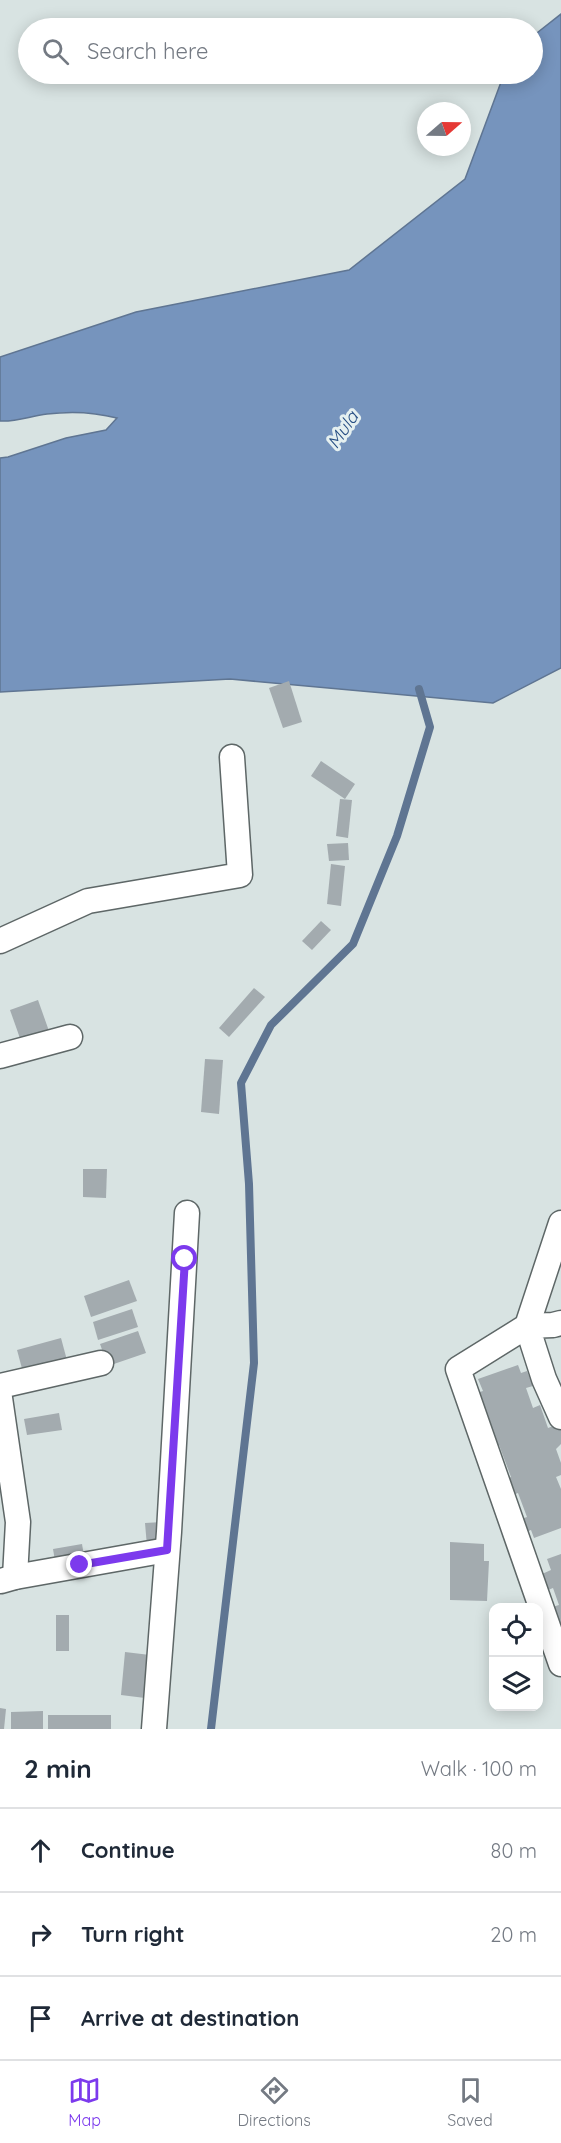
<!DOCTYPE html>
<meta charset="utf-8">
<style>
:root{--surface:#fff;--page:#f6f6f7;--text:#1f2937;--muted:#747a83;--line:#e0e1e3;--accent:#7c3aed}
body{margin:0;font-family:Quicksand,sans-serif;background:var(--page);color:var(--text)}
.controls{position:absolute;right:18px;bottom:18px;display:grid;overflow:hidden;border-radius:12px;box-shadow:0 3px 15px #0003}
.controls button{width:54px;height:54px;display:grid;place-items:center;padding:0;border:0;border-bottom:2px solid var(--line);background:var(--surface);color:var(--text);font:30px sans-serif}
.compass{position:absolute;left:417px;top:102px;width:54px;height:54px;border-radius:50%;background:var(--surface);box-shadow:0 3px 15px #0003;rotate:70deg}
.stop{position:absolute;width:18px;height:18px;margin:-14px;border:4px solid #7c3aed;border-radius:50%;background:#fff}
.stop.end{background:#7c3aed;border-color:#fff;box-shadow:0 2px 6px #0008}
.list{margin:0;padding:0;list-style:none}
h2{display:flex;justify-content:space-between;align-items:center;height:78px;margin:0;padding:0 24px;font-size:26px}
h2 small{font-size:20px;font-weight:400;color:var(--muted)}
.list li{display:grid;grid-template-columns:39px 1fr auto;gap:18px;align-items:center;box-sizing:border-box;height:84px;padding:0 24px;border-top:2px solid var(--line)}
.list b{display:block;font-size:22px;white-space:nowrap}
.list em{font-size:20px;font-style:normal;color:var(--muted)}
.icon{flex:none;width:33px;height:33px;fill:none;stroke:currentColor;stroke-width:2;stroke-linecap:round;stroke-linejoin:round}
.map{position:relative;flex:none;width:561px;height:1729px;overflow:hidden}
.search{position:absolute;background:var(--surface);box-shadow:0 3px 15px #0003;left:18px;right:18px;top:18px;height:66px;display:flex;align-items:center;gap:15px;box-sizing:border-box;padding:0 21px;border-radius:33px;color:var(--muted);font-size:22px}
.sheet{height:330px;background:var(--surface)}
nav{display:flex;justify-content:space-around;align-items:center;box-sizing:border-box;height:84px;border-top:2px solid var(--line);background:var(--surface);font-size:16px;color:var(--muted)}
nav a{display:grid;justify-items:center;gap:3px}
nav .on{color:var(--accent)}
.map>svg:first-child{display:block}
.water{fill:#7694bd;stroke:#5f7592;stroke-width:1.5}
.lines{fill:none;stroke-linecap:round;stroke-linejoin:round}
.stream{stroke:#5f7592;stroke-width:8}
.building{fill:#a3abaf}
.minor-casing{stroke:#5e6767;stroke-width:27}
.minor{stroke:#fff;stroke-width:24}
.route{stroke:#7c3aed;stroke-width:8}
.labels{text-anchor:middle;stroke-width:6;stroke-linejoin:round;paint-order:stroke}
.water-label{font-size:18px;font-style:italic;fill:#264e83;stroke:#e5f0f0}
</style>
<div class="map">
<svg width="561" height="1729" viewBox="0 0 561 1729">
<rect width="100%" height="100%" fill="#d8e3e2"/>
<path class="water" d="M 561,14 L 561,668 L 493,703 L 230,679 L 0,692 L 0,458 L 8,457 L 66,438 L 106,430 L 117,418 C 94,412 71,411 47,414 C 30,416 17,422 0,421 L 0,357 L 136,312 L 349,270 L 465,179 L 504,74 L 532,74 L 533,36 Z"/>
<g class="lines">
<polyline class="stream" points="211,1729 254,1363 249,1184 241,1083 271,1025 353,944 397,836 430,727 419,689"/>
</g>
<g class="building">
<polygon points="289,681 302,722 283,728 269,688"/>
<polygon points="321,761 355,784 345,799 311,776"/>
<polygon points="340,799 352,800 348,838 336,836"/>
<polygon points="348,843 349,860 329,861 327,844"/>
<polygon points="331,864 345,866 341,906 327,904"/>
<polygon points="321,921 331,930 312,950 302,941"/>
<polygon points="254,988 265,997 229,1037 219,1028"/>
<polygon points="38,1000 49,1031 21,1041 10,1010"/>
<polygon points="205,1059 223,1060 219,1114 201,1112"/>
<polygon points="83,1169 107,1169 106,1198 83,1197"/>
<polygon points="129,1280 137,1301 91,1317 84,1296"/>
<polygon points="132,1309 138,1327 98,1340 93,1322"/>
<polygon points="138,1331 146,1353 108,1366 100,1344"/>
<polygon points="61,1338 68,1364 24,1376 17,1350"/>
<polygon points="518,1365 521,1373 527,1371 533,1386 526,1388 533,1408 540,1405 548,1428 559,1424 561,1431 561,1444 556,1449 561,1463 561,1475 556,1477 561,1489 561,1528 534,1538 531,1530 526,1532 521,1519 527,1517 518,1493 513,1495 506,1479 511,1477 499,1445 490,1448 483,1428 491,1425 485,1408 479,1410 473,1394 483,1391 478,1379"/>
<polygon points="59,1413 62,1430 27,1435 24,1419"/>
<polygon points="162,1522 163,1544 147,1546 145,1523"/>
<polygon points="450,1542 484,1544 484,1561 489,1561 487,1601 450,1600"/>
<polygon points="82,1544 85,1562 56,1567 53,1549"/>
<polygon points="561,1554 561,1627 559,1628 552,1607 559,1605 553,1588 548,1590 542,1574 551,1570 547,1559"/>
<rect x="56" y="1615" width="13" height="36"/>
<polygon points="125,1652 150,1655 145,1698 121,1695"/>
<polygon points="0,1708 6,1709 4,1729 0,1729"/>
<polygon points="43,1711 43,1729 11,1729 11,1712"/>
<rect x="48" y="1715" width="63" height="14"/>
</g>
<g class="lines">
<g class="minor-casing">
<g id="minor">
<polyline points="0,941 88,901 240,875 232,757"/>
<polyline points="0,1056 70,1037"/>
<polyline points="561,1223 527,1326 458,1369 561,1664"/>
<polyline points="561,1323 553,1325 527,1326 544,1379 561,1417"/>
<polyline points="0,1386 101,1363"/>
<polyline points="0,1398 18,1522 15,1577"/>
<polyline points="1,1581 15,1577 167,1550"/>
<polyline points="154,1729 169,1532 187,1213"/>
</g>
</g>
<use href="#minor" class="minor"/>
</g>
<g class="lines">
<polyline class="route" points="80,1565 167,1550 185,1259"/>
</g>
<g class="labels">
<g class="water-label">
<text transform="translate(343 430) rotate(-56)" y="6">Mula</text>
</g>
</g>
</svg>
<div class="controls">
<button><svg class="icon" aria-label="locate" viewBox="0 0 24 24"><circle cx="12" cy="12" r="6"/><path d="M12 2v4M12 18v4M2 12h4M18 12h4"/></svg></button>
<button><svg class="icon" aria-label="layers" viewBox="0 0 24 24"><path d="M12 4l9 5-9 5-9-5zM3 14l9 5 9-5"/></svg></button>
</div>
<svg class="compass" viewBox="-18 -18 36 36"><path d="M0-13l5 13h-10z" fill="#e53935"/><path d="M0 13l5-13h-10z" fill="#747a83"/></svg>
<div class="stop" style="left:185px;top:1259px"></div>
<div class="stop end" style="left:80px;top:1565px"></div>
<div class="search"><svg class="icon" aria-label="search" viewBox="0 0 24 24"><circle cx="10" cy="10" r="6"/><path d="M15 15l6 6"/></svg>Search here</div>
</div>
<section class="sheet">
<h2>2 min<small>Walk · 100 m</small></h2>
<ul class="list">
<li><svg class="icon" aria-label="ahead" viewBox="0 0 24 24"><path d="M12 20V5M6 11l6-6 6 6"/></svg><div><b>Continue</b></div><em>80 m</em></li>
<li><svg class="icon" aria-label="right" viewBox="0 0 24 24"><path d="M7 20v-9h11M14 6l5 5-5 5"/></svg><div><b>Turn right</b></div><em>20 m</em></li>
<li><svg class="icon" aria-label="arrive" viewBox="0 0 24 24"><path d="M6 21V4h12l-3 4 3 4H6"/></svg><div><b>Arrive at destination</b></div></li>
</ul>
</section>
<nav>
<a class="on"><svg class="icon" aria-label="map" viewBox="0 0 24 24"><path d="M3 6l6-2 6 2 6-2v14l-6 2-6-2-6 2zM9 4v14M15 6v14"/></svg>Map</a>
<a><svg class="icon" aria-label="directions" viewBox="0 0 24 24"><path d="M12 3l9 9-9 9-9-9zM9 14v-3h6M13 9l2 2-2 2"/></svg>Directions</a>
<a><svg class="icon" aria-label="saved" viewBox="0 0 24 24"><path d="M7 4h10v16l-5-4-5 4z"/></svg>Saved</a>
</nav>
